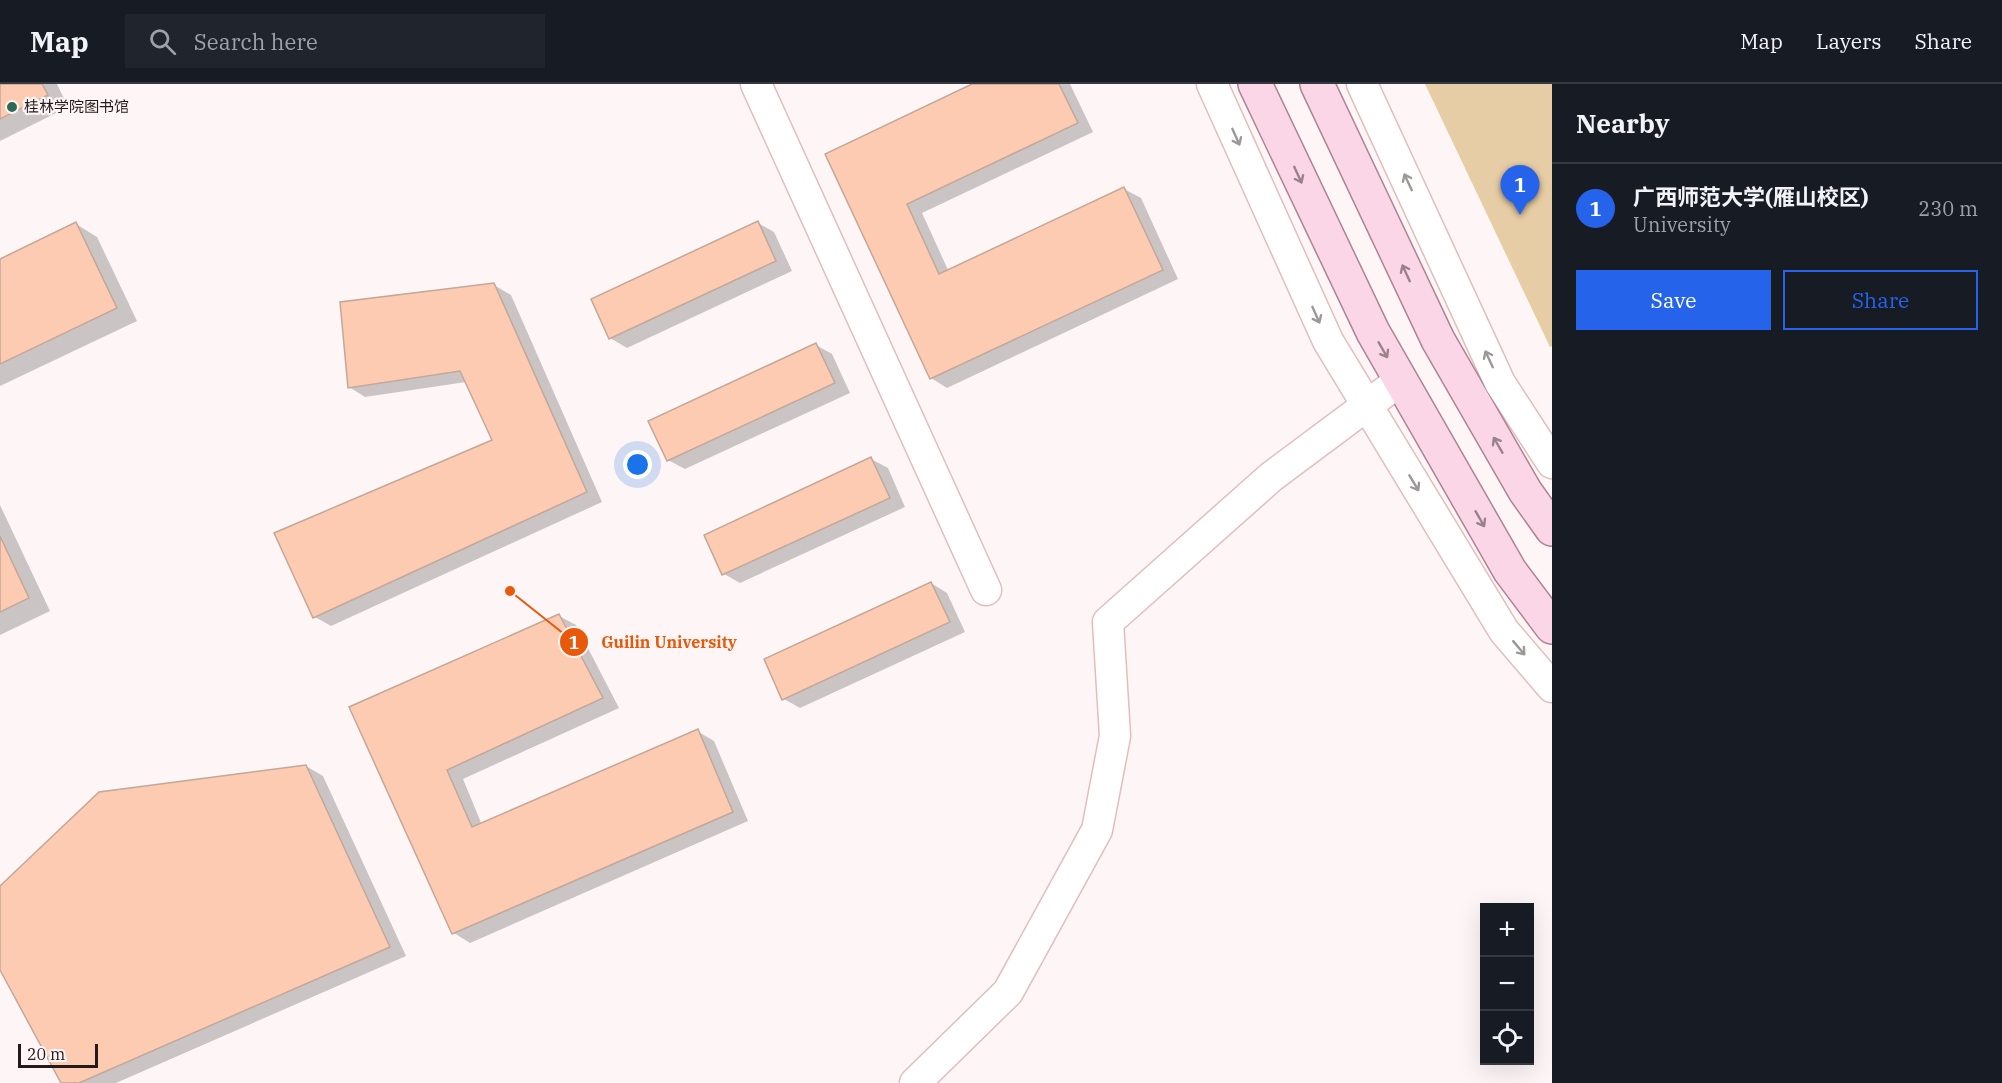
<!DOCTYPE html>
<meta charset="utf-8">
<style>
:root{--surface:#171b24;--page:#20242c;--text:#f1f3f6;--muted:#9ea1a6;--line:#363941;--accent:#2563eb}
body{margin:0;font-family:"IBM Plex Serif","Noto Sans SC",serif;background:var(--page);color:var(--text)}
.controls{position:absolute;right:18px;bottom:18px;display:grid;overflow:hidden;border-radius:0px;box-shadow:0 6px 24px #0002}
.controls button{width:54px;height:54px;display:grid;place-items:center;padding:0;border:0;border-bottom:2px solid var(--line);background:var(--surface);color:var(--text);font:30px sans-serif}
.scale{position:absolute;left:18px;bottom:15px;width:80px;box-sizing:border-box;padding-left:6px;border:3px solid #251919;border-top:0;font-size:16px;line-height:21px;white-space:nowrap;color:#251919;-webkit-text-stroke:4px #fef6f6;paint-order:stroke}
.you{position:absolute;left:638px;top:381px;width:21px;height:21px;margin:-15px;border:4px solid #fff;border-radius:50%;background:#1a73e8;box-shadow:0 0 0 9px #1a73e833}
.badge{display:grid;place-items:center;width:39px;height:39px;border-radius:50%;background:var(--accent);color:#fff;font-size:20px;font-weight:700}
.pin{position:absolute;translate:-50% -50px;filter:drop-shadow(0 2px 3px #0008)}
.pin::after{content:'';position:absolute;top:32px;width:21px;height:18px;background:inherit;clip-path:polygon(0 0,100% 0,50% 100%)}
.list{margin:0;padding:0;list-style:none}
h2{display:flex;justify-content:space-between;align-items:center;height:78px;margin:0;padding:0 24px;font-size:26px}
h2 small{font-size:20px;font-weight:400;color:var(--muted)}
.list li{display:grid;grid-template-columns:39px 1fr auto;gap:18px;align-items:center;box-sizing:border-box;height:90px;padding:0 24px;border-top:2px solid var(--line)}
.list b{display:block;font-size:22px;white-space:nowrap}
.list p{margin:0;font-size:20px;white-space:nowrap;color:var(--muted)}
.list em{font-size:20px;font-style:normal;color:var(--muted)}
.actions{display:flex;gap:12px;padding:18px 24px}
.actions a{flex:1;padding:14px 0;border:2px solid var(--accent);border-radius:0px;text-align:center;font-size:21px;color:var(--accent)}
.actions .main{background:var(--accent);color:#fff}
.icon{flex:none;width:33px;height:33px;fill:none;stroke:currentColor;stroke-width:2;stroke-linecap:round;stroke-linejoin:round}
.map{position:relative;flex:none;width:1552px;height:999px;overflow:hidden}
header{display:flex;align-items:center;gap:36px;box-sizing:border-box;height:84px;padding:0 30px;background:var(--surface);border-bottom:2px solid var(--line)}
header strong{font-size:28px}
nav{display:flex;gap:33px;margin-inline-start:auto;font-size:21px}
.search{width:420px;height:54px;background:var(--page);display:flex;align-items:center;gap:15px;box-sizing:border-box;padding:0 21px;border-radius:0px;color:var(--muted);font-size:22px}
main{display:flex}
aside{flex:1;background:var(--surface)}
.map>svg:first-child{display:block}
.green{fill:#e7cda5}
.shadow{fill:#0003}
.building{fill:#fdcbb1;stroke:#c3a798;stroke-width:1.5}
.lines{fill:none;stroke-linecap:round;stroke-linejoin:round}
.minor-casing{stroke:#e0bebd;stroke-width:33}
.primary-casing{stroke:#af8294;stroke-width:36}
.minor{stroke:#fff;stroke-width:30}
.primary{stroke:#fbd6e7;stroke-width:33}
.oneway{stroke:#9d9898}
.oneway2{stroke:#9b818a}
.poi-dot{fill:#2d6954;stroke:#fef6f6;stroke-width:2}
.labels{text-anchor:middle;stroke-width:4.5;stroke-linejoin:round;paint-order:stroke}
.poi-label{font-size:15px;fill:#251919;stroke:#fef6f6;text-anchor:start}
.leader{fill:none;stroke:#e8590c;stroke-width:2}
.callout-dot{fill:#e8590c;stroke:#fef6f6;stroke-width:2}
.mark-label{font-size:18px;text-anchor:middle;font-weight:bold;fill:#fff}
.callout-label{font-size:16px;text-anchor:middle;font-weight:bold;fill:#e8590c;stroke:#fef6f6;stroke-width:4.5;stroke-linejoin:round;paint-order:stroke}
</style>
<header>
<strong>Map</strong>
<div class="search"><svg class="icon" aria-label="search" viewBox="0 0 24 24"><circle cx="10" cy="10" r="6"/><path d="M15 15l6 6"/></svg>Search here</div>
<nav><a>Map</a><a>Layers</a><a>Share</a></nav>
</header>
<main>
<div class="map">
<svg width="1552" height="999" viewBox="0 0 1552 999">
<rect width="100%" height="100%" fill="#fef6f6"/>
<polygon class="green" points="1425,0 1552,0 1552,262 1550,263"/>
<g class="shadow">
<polygon points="0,0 57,0 68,23 0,57"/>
<polygon points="976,0 1070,0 1093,48 922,129 949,188 1124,105 1141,114 1178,195 947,304 931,294 827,70"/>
<polygon points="758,139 774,148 792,187 627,264 610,254"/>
<polygon points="76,140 97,153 137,237 0,302 0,176"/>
<polygon points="494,201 511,211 602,418 331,542 315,533 494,357 466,298 365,313 349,303"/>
<polygon points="816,261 832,270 850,309 685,385 668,376"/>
<polygon points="871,375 888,384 905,423 740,499 724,490"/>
<polygon points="0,421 50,527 0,551"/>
<polygon points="931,499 947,509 965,548 800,624 784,615"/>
<polygon points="559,532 576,541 619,624 463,695 482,741 697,647 714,657 748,737 470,859 454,849 351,623"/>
<polygon points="306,682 323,692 406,872 116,999 63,999 0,883 0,804"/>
</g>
<g class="building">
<polygon points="0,0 42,0 48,11 0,35"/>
<polygon points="972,0 1059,0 1078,39 907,120 939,190 1124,103 1163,186 930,295 825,70"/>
<polygon points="758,137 776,177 609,255 591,215"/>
<polygon points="76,138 117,224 0,280 0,175"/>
<polygon points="494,199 587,408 313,534 274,449 492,356 460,287 348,304 340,218"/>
<polygon points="816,259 835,299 667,377 648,337"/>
<polygon points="871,373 890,414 722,491 704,451"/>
<polygon points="0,452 29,514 0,528"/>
<polygon points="931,498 950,538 782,616 764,575"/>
<polygon points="559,530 603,614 447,686 472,743 698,645 733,728 452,850 349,623"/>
<polygon points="306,681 390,863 79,999 61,999 0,886 0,802 99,708"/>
</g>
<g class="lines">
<g class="minor-casing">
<g id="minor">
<polyline points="756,0 986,506"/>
<polyline points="1212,0 1328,257 1504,547 1552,603"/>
<polyline points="1362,0 1500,299 1552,379"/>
<polyline points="915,999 1008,908 1097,746 1115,652 1108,538 1271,393 1401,296"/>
</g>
</g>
<g class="primary-casing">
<g id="primary">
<polyline points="1255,0 1373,248 1510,487 1552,543"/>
<polyline points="1317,0 1438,256 1525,407 1552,445"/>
</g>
</g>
<use href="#minor" class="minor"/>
<use href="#primary" class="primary"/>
</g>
<defs><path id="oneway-shaft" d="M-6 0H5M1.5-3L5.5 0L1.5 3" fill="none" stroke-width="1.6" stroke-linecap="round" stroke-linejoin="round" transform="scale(1.5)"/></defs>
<g class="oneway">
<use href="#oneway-shaft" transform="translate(1236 53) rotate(66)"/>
<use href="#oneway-shaft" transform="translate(1408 98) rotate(-115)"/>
<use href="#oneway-shaft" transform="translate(1316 231) rotate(66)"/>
<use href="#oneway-shaft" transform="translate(1489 275) rotate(-115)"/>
<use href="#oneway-shaft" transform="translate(1414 399) rotate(59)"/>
<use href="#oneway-shaft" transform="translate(1519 564) rotate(50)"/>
</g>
<g class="oneway2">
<use href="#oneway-shaft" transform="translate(1298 91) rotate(65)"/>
<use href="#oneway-shaft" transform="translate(1406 189) rotate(-115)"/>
<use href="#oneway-shaft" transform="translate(1383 266) rotate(60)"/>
<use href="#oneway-shaft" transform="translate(1498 361) rotate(-120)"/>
<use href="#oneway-shaft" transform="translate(1480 435) rotate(60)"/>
</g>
<circle class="poi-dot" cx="12" cy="23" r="6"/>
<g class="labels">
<g class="poi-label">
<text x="24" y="28">桂林学院图书馆</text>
</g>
</g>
<path class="leader" d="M510 507L574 558"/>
<g class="callout-dot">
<circle cx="510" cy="507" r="6"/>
<circle cx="574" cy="558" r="15"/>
</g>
<g class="mark-label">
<text x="574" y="565">1</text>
</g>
<g class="callout-label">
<text x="669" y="564">Guilin University</text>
</g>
</svg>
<div class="controls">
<button>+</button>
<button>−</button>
<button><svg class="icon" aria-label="locate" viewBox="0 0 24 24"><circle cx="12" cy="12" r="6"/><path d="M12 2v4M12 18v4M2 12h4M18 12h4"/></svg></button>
</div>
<div class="scale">20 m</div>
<div class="you"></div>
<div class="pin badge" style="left:1520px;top:131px">1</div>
</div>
<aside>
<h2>Nearby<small></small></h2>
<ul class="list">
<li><span class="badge">1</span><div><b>广西师范大学(雁山校区)</b><p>University</p></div><em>230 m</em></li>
</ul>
<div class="actions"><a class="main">Save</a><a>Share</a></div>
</aside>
</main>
